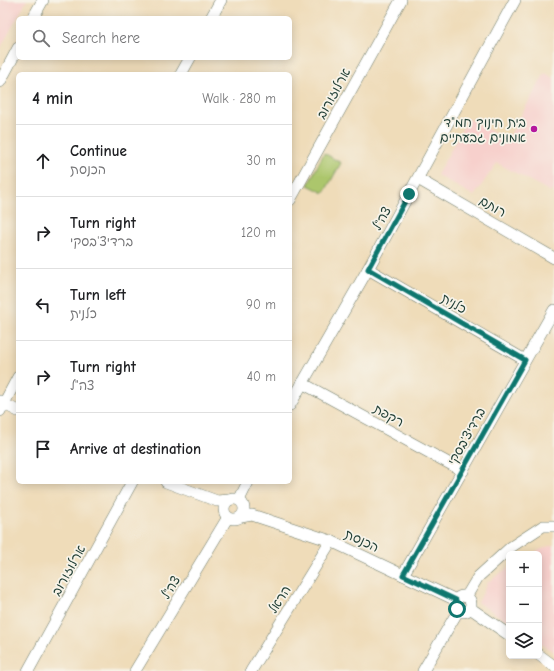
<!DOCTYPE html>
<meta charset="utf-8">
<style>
:root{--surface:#fff;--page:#f2f2f2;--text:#202124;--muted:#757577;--line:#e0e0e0}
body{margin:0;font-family:"Comic Neue","Playpen Sans Hebrew",sans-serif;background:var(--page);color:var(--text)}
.controls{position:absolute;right:12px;bottom:12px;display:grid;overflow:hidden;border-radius:6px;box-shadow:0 2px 10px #0003}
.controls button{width:36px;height:36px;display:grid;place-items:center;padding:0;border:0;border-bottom:1px solid var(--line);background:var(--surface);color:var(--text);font:20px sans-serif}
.stop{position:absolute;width:12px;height:12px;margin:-9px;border:3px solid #0f766e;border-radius:50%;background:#fff}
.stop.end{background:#0f766e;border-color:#fff;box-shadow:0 1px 4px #0008}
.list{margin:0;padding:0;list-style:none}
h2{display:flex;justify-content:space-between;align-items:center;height:52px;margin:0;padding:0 16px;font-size:17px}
h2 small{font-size:13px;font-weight:400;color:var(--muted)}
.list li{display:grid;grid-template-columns:26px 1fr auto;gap:12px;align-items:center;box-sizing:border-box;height:72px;padding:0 16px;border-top:1px solid var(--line)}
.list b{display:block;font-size:15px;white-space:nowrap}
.list p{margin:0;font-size:13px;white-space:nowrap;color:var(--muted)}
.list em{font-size:13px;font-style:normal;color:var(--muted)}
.icon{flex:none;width:22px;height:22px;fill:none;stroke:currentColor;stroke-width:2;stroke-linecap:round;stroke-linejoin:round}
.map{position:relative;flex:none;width:554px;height:671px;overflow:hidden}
.search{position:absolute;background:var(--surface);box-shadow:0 2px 10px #0003;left:16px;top:16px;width:276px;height:44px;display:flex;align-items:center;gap:10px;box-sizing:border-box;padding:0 14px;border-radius:6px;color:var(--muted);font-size:15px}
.panel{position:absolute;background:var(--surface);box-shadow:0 2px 10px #0003;left:16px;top:72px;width:276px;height:412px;border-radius:6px}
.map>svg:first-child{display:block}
.built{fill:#f7d0cc}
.green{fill:#acc66c;stroke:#668250}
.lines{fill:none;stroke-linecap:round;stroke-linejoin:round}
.minor-casing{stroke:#687563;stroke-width:12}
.minor{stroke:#fff;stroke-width:11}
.route{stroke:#0f766e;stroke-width:5}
.poi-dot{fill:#b5179e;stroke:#f7f3e8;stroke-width:1.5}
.labels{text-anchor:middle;stroke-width:3.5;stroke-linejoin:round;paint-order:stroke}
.street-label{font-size:13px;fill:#1f3d34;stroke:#f7f3e8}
.poi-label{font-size:13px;fill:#1f3d34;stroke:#f7f3e8;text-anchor:end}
</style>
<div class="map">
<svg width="554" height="671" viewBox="0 0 554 671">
<rect width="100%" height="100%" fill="#f7f3e8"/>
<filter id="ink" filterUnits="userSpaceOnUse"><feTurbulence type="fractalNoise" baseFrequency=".025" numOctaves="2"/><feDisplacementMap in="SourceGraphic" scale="8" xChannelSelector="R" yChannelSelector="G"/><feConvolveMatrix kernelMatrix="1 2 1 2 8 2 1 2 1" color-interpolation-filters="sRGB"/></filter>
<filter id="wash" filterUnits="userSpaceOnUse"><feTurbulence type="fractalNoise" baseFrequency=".012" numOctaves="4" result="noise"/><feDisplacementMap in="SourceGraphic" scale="16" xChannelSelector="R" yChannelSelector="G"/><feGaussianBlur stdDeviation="0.9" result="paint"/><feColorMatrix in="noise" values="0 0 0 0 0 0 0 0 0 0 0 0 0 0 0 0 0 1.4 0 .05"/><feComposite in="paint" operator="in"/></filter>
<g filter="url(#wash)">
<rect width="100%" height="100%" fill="#efdcb9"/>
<g class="built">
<polygon points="0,0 27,0 0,49"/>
<polygon points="545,73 554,78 554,188 551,192 497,163 474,196 437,175 468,118 507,140"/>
<polygon points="554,545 554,652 539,642 539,554 530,554 549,546"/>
<polygon points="509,567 509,622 478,603 488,582"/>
</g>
<polygon class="green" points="324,153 341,163 324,193 308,185"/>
</g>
<g filter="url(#ink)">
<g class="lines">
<g class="minor-casing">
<g id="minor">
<polyline points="33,18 43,0"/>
<polyline points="211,18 221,0"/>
<polyline points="181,74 190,58"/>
<polyline points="0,82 18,48"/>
<polyline points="418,179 554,258"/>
<polyline points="290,200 401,0"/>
<polyline points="368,269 525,360"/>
<polyline points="302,383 463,471"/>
<polyline points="0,401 4,404 18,411"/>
<polyline points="290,405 368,269 515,0"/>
<polyline points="0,411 18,377"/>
<polyline points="166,482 217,501 229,500"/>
<circle cx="234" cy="509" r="10"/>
<polyline points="239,500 248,482"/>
<polyline points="241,517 252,515 331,541 456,600"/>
<polyline points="403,575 554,310"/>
<circle cx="463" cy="604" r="8"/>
<polyline points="466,597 478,577 511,547 543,526 554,526"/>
<polyline points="470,608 509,635"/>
<polyline points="539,655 554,666"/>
<polyline points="28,671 132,482"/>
<polyline points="135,671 228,517"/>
<polyline points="251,671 331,541"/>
<polyline points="423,671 458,611"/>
</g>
</g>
<use href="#minor" class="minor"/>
</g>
</g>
<g class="lines" filter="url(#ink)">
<polyline class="route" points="409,194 368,269 525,360 403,575 456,600 455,605 457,609"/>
</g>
<circle class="poi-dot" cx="534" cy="129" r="4"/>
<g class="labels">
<g class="street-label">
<text transform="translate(333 93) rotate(-61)" y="5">ארלוזורוב</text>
<text transform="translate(493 206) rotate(30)" y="5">רותם</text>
<text transform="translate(381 218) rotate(-61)" y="5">צה"ל</text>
<text transform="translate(454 303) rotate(30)" y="5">כלנית</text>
<text transform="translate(389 415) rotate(29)" y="5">רקפת</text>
<text transform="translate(466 436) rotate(-61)" y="5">ברדיצ'בסקי</text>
<text transform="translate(362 540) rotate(25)" y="5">הכנסת</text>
<text transform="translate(68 570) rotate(-61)" y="5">ארלוזורוב</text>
<text transform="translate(170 587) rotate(-59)" y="5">צה"ל</text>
<text transform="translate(279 599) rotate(-58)" y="5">הראל</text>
</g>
<g class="poi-label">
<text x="526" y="127">בית חינוך חמ"ד<tspan x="526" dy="15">אמונים גבעתיים</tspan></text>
</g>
</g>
</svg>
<div class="controls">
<button>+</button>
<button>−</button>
<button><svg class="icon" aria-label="layers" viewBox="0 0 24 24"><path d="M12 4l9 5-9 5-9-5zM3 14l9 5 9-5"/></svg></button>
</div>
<div class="stop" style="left:457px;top:609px"></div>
<div class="stop end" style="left:409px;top:194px"></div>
<div class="search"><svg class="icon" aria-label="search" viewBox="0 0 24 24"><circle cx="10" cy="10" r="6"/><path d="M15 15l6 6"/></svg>Search here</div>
<section class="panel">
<h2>4 min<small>Walk · 280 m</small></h2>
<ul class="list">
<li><svg class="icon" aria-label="ahead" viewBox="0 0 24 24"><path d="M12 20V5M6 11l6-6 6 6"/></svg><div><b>Continue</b><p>הכנסת</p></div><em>30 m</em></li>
<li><svg class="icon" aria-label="right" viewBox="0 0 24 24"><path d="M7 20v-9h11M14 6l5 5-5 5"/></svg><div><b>Turn right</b><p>ברדיצ'בסקי</p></div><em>120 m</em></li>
<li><svg class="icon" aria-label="left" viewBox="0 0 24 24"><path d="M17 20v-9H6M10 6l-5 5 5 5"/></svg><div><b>Turn left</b><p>כלנית</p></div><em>90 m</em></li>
<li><svg class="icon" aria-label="right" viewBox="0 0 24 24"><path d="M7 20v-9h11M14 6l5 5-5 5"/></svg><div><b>Turn right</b><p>צה&quot;ל</p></div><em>40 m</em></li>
<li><svg class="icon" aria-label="arrive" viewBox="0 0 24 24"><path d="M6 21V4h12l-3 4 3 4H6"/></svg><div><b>Arrive at destination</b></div></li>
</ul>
</section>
</div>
